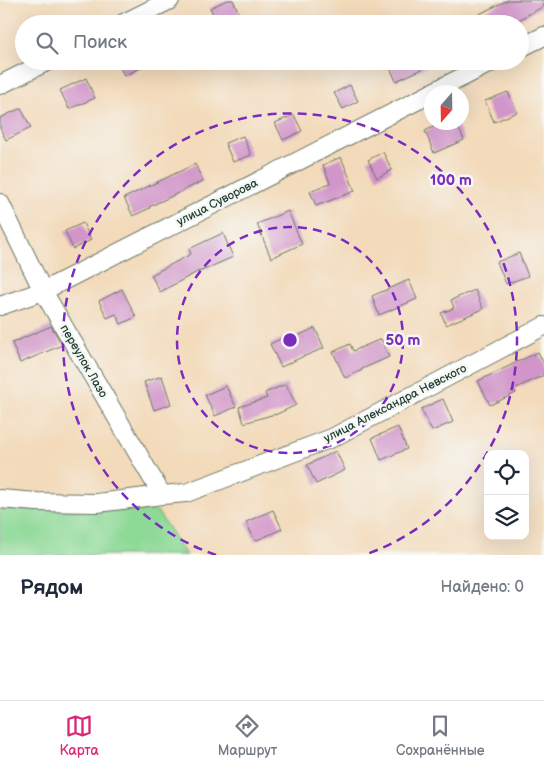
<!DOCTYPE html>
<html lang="ru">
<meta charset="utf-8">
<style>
:root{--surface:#fff;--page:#f6f6f7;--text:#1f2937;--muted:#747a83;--line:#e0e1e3;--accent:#db2777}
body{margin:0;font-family:"Balsamiq Sans",sans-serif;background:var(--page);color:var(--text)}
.controls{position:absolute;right:15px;bottom:15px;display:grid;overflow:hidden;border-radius:10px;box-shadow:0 5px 20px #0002}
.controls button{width:45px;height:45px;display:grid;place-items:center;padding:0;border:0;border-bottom:1px solid var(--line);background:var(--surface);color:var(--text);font:25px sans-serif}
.compass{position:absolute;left:424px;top:85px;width:45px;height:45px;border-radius:50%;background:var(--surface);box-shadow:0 5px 20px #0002;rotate:200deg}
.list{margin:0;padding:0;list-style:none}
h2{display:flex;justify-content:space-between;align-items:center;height:65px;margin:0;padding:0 20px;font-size:21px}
h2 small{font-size:16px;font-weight:400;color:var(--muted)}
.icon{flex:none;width:28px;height:28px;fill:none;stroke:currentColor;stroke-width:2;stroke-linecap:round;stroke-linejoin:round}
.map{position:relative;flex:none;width:544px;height:555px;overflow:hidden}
.search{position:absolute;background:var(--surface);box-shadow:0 5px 20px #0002;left:15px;right:15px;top:15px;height:55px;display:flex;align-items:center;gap:12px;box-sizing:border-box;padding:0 18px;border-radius:28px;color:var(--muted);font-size:19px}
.sheet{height:145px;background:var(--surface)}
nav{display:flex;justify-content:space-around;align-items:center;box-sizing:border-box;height:70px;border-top:1px solid var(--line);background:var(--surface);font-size:14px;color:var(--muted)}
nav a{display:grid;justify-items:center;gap:2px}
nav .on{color:var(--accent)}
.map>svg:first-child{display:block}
.green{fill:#8dd996;stroke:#568b65}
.building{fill:#d195c9}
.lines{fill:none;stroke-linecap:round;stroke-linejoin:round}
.minor-casing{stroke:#697463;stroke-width:20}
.minor{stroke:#fff;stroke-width:18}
.ring{fill:none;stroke:#7b2cbf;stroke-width:2.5;stroke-dasharray:9 6}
.labels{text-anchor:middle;stroke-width:5;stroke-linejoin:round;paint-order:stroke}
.street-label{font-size:12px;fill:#1f3d34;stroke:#f6f6f2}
.centre{fill:#7b2cbf;stroke:#f6f6f2;stroke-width:2.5}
.ring-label{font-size:15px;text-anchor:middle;font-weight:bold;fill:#7b2cbf;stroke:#f6f6f2;stroke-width:5;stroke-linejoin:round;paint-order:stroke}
</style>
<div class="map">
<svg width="544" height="555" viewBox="0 0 544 555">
<rect width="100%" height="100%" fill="#f6f6f2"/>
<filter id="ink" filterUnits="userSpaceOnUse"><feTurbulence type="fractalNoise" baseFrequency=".02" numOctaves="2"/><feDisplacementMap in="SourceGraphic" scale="10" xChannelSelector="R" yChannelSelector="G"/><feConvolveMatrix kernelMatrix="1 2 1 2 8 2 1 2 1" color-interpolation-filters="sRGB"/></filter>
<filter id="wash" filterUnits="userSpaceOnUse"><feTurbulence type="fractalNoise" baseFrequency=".0096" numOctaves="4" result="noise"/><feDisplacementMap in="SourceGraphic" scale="20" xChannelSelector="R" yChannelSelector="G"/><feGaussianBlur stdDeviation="1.12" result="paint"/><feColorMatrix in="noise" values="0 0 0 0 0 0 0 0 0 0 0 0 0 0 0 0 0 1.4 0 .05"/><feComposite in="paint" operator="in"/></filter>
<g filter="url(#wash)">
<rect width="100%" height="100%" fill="#f3daba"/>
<polygon class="green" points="0,509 157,511 186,555 0,555"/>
<g id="blocks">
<g class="building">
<polygon points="227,0 233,0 242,20 235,24 218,24 210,8"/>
<polygon points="508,0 544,0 544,6 511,24 459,24"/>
<polygon points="117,61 155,61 124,76"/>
<polygon points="387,61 440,61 396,81"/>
<polygon points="86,78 95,98 69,109 60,90"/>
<polygon points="350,85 358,101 343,109 334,93"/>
<polygon points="508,92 517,112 494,122 485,101"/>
<polygon points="21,108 31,128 6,140 0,128 0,118"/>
<polygon points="294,115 302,131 283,140 275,123"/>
<polygon points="443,122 456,122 464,140 434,153 425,131"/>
<polygon points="243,136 251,155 233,162 225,143"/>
<polygon points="383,152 392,170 377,178 368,160"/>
<polygon points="341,157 355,191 316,206 310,191 330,183 323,165"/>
<polygon points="195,164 203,181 149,207 150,208 133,216 124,198"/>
<polygon points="288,211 302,244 271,258 257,224"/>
<polygon points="83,223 91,240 73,249 65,231"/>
<polygon points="223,233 233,257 199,272 199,271 160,292 151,275 191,254 189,249"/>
<polygon points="519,253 528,276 506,284 497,262"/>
<polygon points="409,280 417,299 379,315 372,296"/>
<polygon points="122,289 136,317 121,324 116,314 107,318 99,301"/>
<polygon points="475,290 483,309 446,325 441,313 454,308 451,300"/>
<polygon points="51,326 62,345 20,363 12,343"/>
<polygon points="315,328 324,348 305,356 304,356 281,367 270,344 289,335 290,339"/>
<polygon points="381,339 389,357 362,369 362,370 345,378 333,352 350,344 353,351"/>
<polygon points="538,352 544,364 544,375 514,389 516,393 490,405 478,381"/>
<polygon points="162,376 171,404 154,410 144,382"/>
<polygon points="286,384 296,405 275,415 275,414 244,423 239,407 267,398 265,393"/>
<polygon points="226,386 236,407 215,416 205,395"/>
<polygon points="443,399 453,422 432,431 421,409"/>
<polygon points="398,427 407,449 381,460 372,438"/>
<polygon points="336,451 345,470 316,484 307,465"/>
<polygon points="273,510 282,529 255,541 246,522"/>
</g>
</g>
</g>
<g filter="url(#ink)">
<use href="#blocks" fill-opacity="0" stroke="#697463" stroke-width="1"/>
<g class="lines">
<g class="minor-casing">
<g id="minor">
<polyline points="122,24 170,0"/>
<polyline points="520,48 544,36"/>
<polyline points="0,85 48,61"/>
<polyline points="433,92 494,61"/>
<polyline points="0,203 43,291 162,495 186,493 332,438 544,326"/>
<polyline points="0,306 43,291 432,93"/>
<polyline points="0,499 37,502 97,503 162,495"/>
</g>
</g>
<use href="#minor" class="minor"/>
</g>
</g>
<g class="ring">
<circle cx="290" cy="340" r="113"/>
<path d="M216 555A227 227 0 1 1 364 555"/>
</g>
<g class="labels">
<g class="street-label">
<text transform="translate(217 202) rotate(-27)" y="4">улица Суворова</text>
<text transform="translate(84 361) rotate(60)" y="4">переулок Лазо</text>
<text transform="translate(395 403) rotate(-27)" y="4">улица Александра Невского</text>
</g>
</g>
<circle cx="290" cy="340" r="8" class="centre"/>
<g class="ring-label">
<text x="451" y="185">100 m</text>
<text x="403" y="345">50 m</text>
</g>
</svg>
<div class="controls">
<button><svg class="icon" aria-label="locate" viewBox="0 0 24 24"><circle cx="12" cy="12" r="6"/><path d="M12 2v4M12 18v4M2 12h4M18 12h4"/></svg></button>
<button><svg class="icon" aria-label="layers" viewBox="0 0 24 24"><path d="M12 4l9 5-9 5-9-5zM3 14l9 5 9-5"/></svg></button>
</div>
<svg class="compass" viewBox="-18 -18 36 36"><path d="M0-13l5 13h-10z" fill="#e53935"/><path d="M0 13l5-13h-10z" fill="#747a83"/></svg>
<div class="search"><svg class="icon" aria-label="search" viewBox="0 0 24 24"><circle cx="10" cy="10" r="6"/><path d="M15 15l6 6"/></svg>Поиск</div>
</div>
<section class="sheet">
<h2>Рядом<small>Найдено: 0</small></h2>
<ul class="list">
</ul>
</section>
<nav>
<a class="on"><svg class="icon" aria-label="map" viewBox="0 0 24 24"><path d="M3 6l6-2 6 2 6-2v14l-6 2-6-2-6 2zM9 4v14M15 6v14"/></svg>Карта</a>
<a><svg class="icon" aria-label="directions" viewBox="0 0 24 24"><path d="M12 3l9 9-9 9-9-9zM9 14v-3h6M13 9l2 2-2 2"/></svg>Маршрут</a>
<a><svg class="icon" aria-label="saved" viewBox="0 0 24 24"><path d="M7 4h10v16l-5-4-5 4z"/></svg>Сохранённые</a>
</nav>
